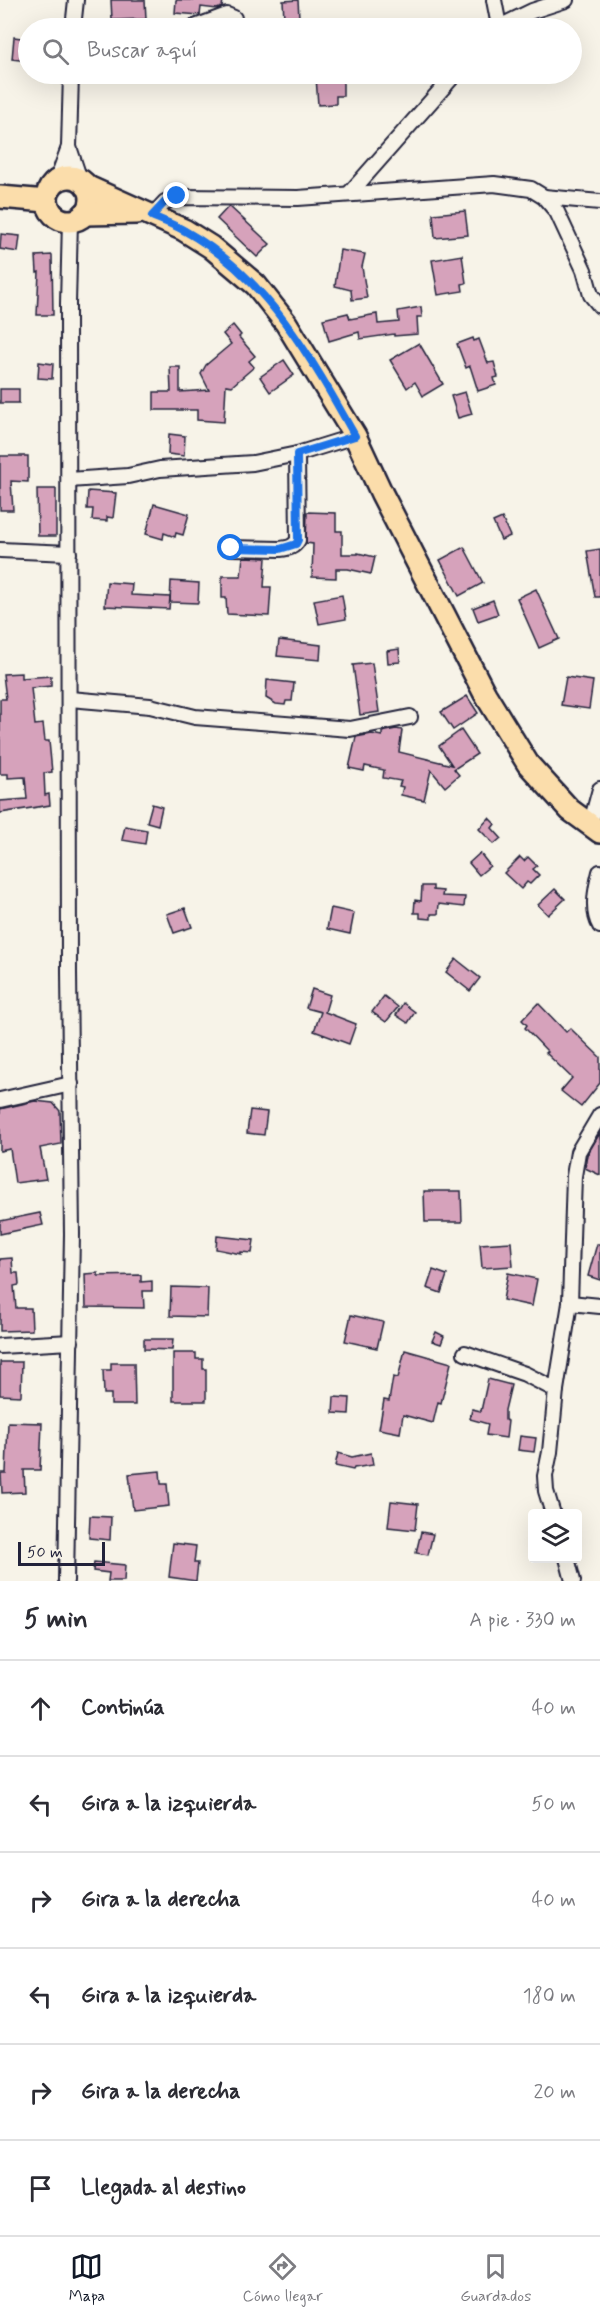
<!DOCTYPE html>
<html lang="es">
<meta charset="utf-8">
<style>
:root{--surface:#fff;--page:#f2f2f3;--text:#2b2b33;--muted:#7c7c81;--line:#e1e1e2;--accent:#111827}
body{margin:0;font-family:Mynerve,sans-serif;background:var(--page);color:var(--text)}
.controls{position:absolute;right:18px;bottom:18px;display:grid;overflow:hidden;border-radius:6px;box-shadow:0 6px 24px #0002}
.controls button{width:54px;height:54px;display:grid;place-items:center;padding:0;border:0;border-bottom:2px solid var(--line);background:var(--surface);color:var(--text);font:30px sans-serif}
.scale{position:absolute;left:18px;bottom:15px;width:87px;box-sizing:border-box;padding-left:6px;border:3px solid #22223b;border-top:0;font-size:16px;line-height:21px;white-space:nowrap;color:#22223b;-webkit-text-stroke:4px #f7f3e8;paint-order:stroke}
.stop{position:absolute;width:18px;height:18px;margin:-14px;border:4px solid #1a73e8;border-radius:50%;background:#fff}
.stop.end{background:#1a73e8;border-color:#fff;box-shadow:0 2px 6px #0008}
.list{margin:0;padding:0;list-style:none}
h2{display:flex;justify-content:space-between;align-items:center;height:78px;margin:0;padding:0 24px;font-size:26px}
h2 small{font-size:20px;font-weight:400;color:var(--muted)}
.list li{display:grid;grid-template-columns:39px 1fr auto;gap:18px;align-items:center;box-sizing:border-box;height:96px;padding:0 24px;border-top:2px solid var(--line)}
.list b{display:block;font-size:22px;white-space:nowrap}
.list em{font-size:20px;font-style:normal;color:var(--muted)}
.icon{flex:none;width:33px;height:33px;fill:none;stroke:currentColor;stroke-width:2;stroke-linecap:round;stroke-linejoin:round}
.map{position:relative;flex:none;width:600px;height:1581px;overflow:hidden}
.search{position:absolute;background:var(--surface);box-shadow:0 6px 24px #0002;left:18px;right:18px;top:18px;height:66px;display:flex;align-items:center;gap:15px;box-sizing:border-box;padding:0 21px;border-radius:33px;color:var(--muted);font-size:22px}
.sheet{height:654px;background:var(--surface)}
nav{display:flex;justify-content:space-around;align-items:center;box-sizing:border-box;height:84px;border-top:2px solid var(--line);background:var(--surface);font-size:16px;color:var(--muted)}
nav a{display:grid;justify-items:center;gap:3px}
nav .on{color:var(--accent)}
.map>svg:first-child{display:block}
.building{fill:#d6a2bb;stroke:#22223b;stroke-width:1.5}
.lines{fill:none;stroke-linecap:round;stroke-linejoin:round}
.minor-casing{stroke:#22223b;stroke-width:18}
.primary-casing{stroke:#22223b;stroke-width:26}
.minor{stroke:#f7f3e8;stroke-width:14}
.primary{stroke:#fbddab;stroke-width:21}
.route{stroke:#1a73e8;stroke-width:8}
</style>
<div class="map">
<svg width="600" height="1581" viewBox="0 0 600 1581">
<rect width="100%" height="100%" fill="#f7f3e8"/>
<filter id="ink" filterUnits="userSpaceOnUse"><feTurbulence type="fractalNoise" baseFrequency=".0167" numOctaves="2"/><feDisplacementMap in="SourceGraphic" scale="12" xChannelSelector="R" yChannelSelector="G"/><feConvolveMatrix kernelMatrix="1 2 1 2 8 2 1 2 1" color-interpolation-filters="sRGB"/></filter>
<g filter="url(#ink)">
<g class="building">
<polygon points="111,0 145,0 146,19 112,20"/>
<polygon points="176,0 223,0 222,7 217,9 201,7 200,15 175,13"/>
<polygon points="298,0 299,17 284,18 283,1"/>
<polygon points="14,37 28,39 28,61 12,59"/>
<polygon points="316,77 335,77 335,81 343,80 343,96 336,96 336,104 318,105"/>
<polygon points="229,206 270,244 257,257 217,219"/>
<polygon points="465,211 468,235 435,238 433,214"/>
<polygon points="1,234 20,236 18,252 0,249"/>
<polygon points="340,250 365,254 362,267 367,298 352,300 351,290 335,286"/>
<polygon points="52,255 53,315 37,315 39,272 37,273 36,256"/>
<polygon points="462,255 466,283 462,284 463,291 438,295 432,260"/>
<polygon points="421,307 422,317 417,317 418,334 394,336 394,334 360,339 359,332 329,341 323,319 348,313 350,319 377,314 378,324 399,322 398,311"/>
<polygon points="233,325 241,335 239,337 255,356 249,361 254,367 232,386 226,385 224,422 197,420 197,410 154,410 154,392 171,392 170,367 180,367 180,392 209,390 201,374 206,365 231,344 223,334"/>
<polygon points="473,338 474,341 479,339 488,363 494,362 498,377 494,378 496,385 478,391 470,366 466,368 457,344"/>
<polygon points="419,343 443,384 423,396 415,382 407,388 390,360"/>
<polygon points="284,360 294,375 270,392 260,377"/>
<polygon points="39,362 53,364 52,379 38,378"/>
<rect x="0" y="389" width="19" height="14"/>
<polygon points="465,392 472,414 458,418 451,396"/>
<polygon points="169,434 185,436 184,456 168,454"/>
<polygon points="0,456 28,456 28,482 11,481 13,510 0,510"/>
<polygon points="37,489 56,489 56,536 38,536"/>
<polygon points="88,491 116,493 113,518 107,517 107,521 92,520 93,509 87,509"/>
<polygon points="154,504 189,514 183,535 176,533 175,537 164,533 163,539 146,534"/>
<polygon points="307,512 336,513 336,531 342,531 342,554 358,554 358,553 375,557 371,574 348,569 336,569 336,578 312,577 313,544 306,543"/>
<polygon points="502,518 510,536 501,540 493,522"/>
<polygon points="464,547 483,583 459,596 440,560"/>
<polygon points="600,549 600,597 595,597 587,551"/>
<polygon points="243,557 266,558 264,587 271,587 269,616 227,614 226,598 222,598 222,576 241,576"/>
<polygon points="171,581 199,583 198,603 170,602"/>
<polygon points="107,582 132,584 131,595 170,597 169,609 105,606"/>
<polygon points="536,589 559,639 539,648 517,598"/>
<polygon points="342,595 346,619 319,624 314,600"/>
<polygon points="493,600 498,614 478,621 473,608"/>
<polygon points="279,640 321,645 320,660 277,656"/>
<polygon points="399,649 400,662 388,663 387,651"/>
<polygon points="372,663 379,712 360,715 353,665"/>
<polygon points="21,673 21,678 51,676 51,686 31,688 35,725 43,724 45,741 49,741 52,772 44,773 45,795 49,794 50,805 0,813 0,801 27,799 25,777 8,778 8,774 0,774 0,699 6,699 3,674"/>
<polygon points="566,677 593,681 589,709 561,705"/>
<polygon points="267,680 294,683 292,701 286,701 285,705 276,704 266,698"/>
<polygon points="467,696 478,713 453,730 441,712"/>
<polygon points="396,729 402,730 399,752 452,765 439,746 461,730 477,754 454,769 459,775 445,787 431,770 424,800 401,795 403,787 399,786 401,781 383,778 384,770 365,766 364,771 349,768 356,737 372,734 382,736 382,732"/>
<polygon points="152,804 162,807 158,825 147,822"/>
<polygon points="489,818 495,824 492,828 501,838 494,844 479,829"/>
<polygon points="125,826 147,830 145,844 122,840"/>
<polygon points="480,853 490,866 479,875 469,863"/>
<polygon points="520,857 524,861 528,857 537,866 533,869 539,875 530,884 527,882 521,889 504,873"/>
<polygon points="422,886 433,886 433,890 443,891 442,896 465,897 464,907 439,904 438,914 431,914 431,919 420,918 420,913 414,913 415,900 421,901"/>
<polygon points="555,889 565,899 548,915 538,905"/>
<polygon points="185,908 192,927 174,933 167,914"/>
<polygon points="331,908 354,913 350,934 327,929"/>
<polygon points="456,959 480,978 470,991 446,972"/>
<polygon points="312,989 330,995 325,1012 356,1024 349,1044 314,1031 321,1012 306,1008"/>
<polygon points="384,996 398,1007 386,1022 372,1012"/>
<polygon points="403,1003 415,1012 408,1023 396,1015"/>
<polygon points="538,1003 566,1032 570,1028 600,1057 600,1083 581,1107 561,1091 572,1078 546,1053 548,1052 525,1028 527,1025 522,1020"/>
<polygon points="35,1101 53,1103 60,1111 61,1144 40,1148 46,1179 15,1183 10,1149 0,1151 0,1109"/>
<polygon points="250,1110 267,1112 264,1135 247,1133"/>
<polygon points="600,1133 600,1175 585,1168 587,1155"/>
<polygon points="424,1191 461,1191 462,1222 425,1222"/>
<polygon points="40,1213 43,1225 0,1234 0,1221"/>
<polygon points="217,1236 254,1240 252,1253 241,1252 241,1254 216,1249"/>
<polygon points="511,1242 513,1266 482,1268 480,1244"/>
<polygon points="597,1244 600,1244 600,1280 588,1276"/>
<polygon points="12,1258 13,1273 18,1273 19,1285 14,1286 16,1308 31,1308 32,1330 0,1331 0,1259"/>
<polygon points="433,1270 447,1275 441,1293 427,1288"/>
<polygon points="98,1273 98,1276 141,1275 141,1282 152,1281 152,1291 143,1291 144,1308 86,1307 85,1274"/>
<polygon points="508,1273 537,1279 532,1306 503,1300"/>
<polygon points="171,1287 208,1288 207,1317 170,1316"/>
<polygon points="351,1315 383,1322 377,1348 345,1341"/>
<polygon points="436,1332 444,1336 441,1344 432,1341"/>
<polygon points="144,1339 173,1339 172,1350 144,1349"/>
<polygon points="405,1350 451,1363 441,1403 438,1402 433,1423 403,1415 400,1433 379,1429 384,1400 389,1401 393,1377 398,1378"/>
<polygon points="173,1353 196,1353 196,1359 203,1359 203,1369 206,1369 206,1401 173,1401"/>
<polygon points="0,1362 22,1362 21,1396 0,1395"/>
<polygon points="111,1363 134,1363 135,1405 111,1405 111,1394 104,1394 103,1370 111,1370"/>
<polygon points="488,1379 511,1385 505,1410 505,1420 508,1421 506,1438 486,1435 488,1424 470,1419 472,1409 481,1411"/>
<polygon points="334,1397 350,1398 349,1414 333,1413"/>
<polygon points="8,1422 42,1423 40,1470 24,1470 25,1492 2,1493 1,1473 6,1473"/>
<polygon points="520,1436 536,1438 534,1452 518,1450"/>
<polygon points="338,1453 352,1457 371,1453 373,1465 354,1468 353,1470 335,1466"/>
<polygon points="160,1471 161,1484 167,1484 169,1506 133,1510 129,1474"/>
<polygon points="391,1501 418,1504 415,1530 388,1527"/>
<polygon points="90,1516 111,1517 110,1540 89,1538"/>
<polygon points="421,1532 433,1534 428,1555 416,1553"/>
<polygon points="173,1543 196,1546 194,1563 198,1563 196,1581 169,1577"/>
<polygon points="94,1562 125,1565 124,1581 108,1581 109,1573 93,1571"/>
</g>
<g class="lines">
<g class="minor-casing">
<g id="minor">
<polyline points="494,0 499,26"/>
<polyline points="73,28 76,0"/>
<polyline points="192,28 227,15 234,18"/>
<polyline points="497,28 532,11 566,0"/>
<polyline points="69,147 71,74"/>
<polyline points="57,180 69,147 80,180"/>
<polyline points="349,194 455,74"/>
<polyline points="544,197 600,202"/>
<polyline points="152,216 165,202 177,197 298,198 494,184 531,189 544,197 557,212 584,270 591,295 600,306"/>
<polyline points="69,480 128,476 160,469 253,463 297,454"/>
<path d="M 231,548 L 280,549 C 289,548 294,547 298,540 L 297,454 L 355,436"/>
<polyline points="0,550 69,553"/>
<polyline points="70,699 150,706 195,717 350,729 410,717"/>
<polyline points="590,826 600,789"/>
<path d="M 600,872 C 596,888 591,911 600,926"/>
<polyline points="0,1100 71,1084"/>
<polyline points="570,1303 600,1306"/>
<polyline points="0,1346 71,1342"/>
<polyline points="465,1353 525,1374 556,1390"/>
<polyline points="553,1514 546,1491 545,1476 550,1452 556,1390 570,1303 574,1176 578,1152 600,1115"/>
<polyline points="567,1558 573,1581"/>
<polyline points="66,1581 72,1234 69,973 68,304 70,220"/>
</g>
</g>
<g class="primary-casing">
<g id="primary">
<circle cx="69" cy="199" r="22"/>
<polyline points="86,186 184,230 211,247 256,285 286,323 355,436 382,494 485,694 528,764 570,810 600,832"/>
<polyline points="0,197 47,201"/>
<polyline points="84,214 137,213"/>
</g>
</g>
<use href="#minor" class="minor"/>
<use href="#primary" class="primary"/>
</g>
</g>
<g class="lines" filter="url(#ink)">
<path class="route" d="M 177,196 L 165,202 L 152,216 C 163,221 175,225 185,231 C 266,276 312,359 355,436 L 297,454 L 298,540 L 296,544 L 280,549 L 231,548"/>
</g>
</svg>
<div class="controls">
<button><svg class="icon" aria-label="layers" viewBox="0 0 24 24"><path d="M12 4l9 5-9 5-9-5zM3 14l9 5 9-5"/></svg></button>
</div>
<div class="scale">50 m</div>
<div class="stop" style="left:231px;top:548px"></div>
<div class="stop end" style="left:177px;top:196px"></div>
<div class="search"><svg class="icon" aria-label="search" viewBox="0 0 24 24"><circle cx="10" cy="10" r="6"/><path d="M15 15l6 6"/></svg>Buscar aquí</div>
</div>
<section class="sheet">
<h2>5 min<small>A pie · 330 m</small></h2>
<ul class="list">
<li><svg class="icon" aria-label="ahead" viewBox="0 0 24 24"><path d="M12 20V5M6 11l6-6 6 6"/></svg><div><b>Continúa</b></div><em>40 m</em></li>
<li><svg class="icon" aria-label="left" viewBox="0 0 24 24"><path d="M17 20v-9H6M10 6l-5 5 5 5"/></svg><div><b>Gira a la izquierda</b></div><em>50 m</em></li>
<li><svg class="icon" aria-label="right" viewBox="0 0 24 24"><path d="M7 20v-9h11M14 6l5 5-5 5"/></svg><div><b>Gira a la derecha</b></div><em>40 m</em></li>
<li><svg class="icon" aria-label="left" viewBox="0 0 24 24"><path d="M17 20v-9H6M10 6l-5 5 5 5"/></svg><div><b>Gira a la izquierda</b></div><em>180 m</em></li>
<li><svg class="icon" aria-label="right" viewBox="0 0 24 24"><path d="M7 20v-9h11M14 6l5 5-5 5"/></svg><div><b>Gira a la derecha</b></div><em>20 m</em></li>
<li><svg class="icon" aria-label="arrive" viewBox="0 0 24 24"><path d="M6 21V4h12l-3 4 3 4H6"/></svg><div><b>Llegada al destino</b></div></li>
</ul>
</section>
<nav>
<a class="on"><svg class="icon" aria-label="map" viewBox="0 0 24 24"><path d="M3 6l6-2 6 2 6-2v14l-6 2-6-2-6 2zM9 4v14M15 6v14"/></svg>Mapa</a>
<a><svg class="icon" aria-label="directions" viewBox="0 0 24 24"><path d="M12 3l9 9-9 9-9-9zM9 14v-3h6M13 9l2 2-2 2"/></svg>Cómo llegar</a>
<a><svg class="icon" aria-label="saved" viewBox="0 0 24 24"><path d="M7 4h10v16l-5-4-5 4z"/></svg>Guardados</a>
</nav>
